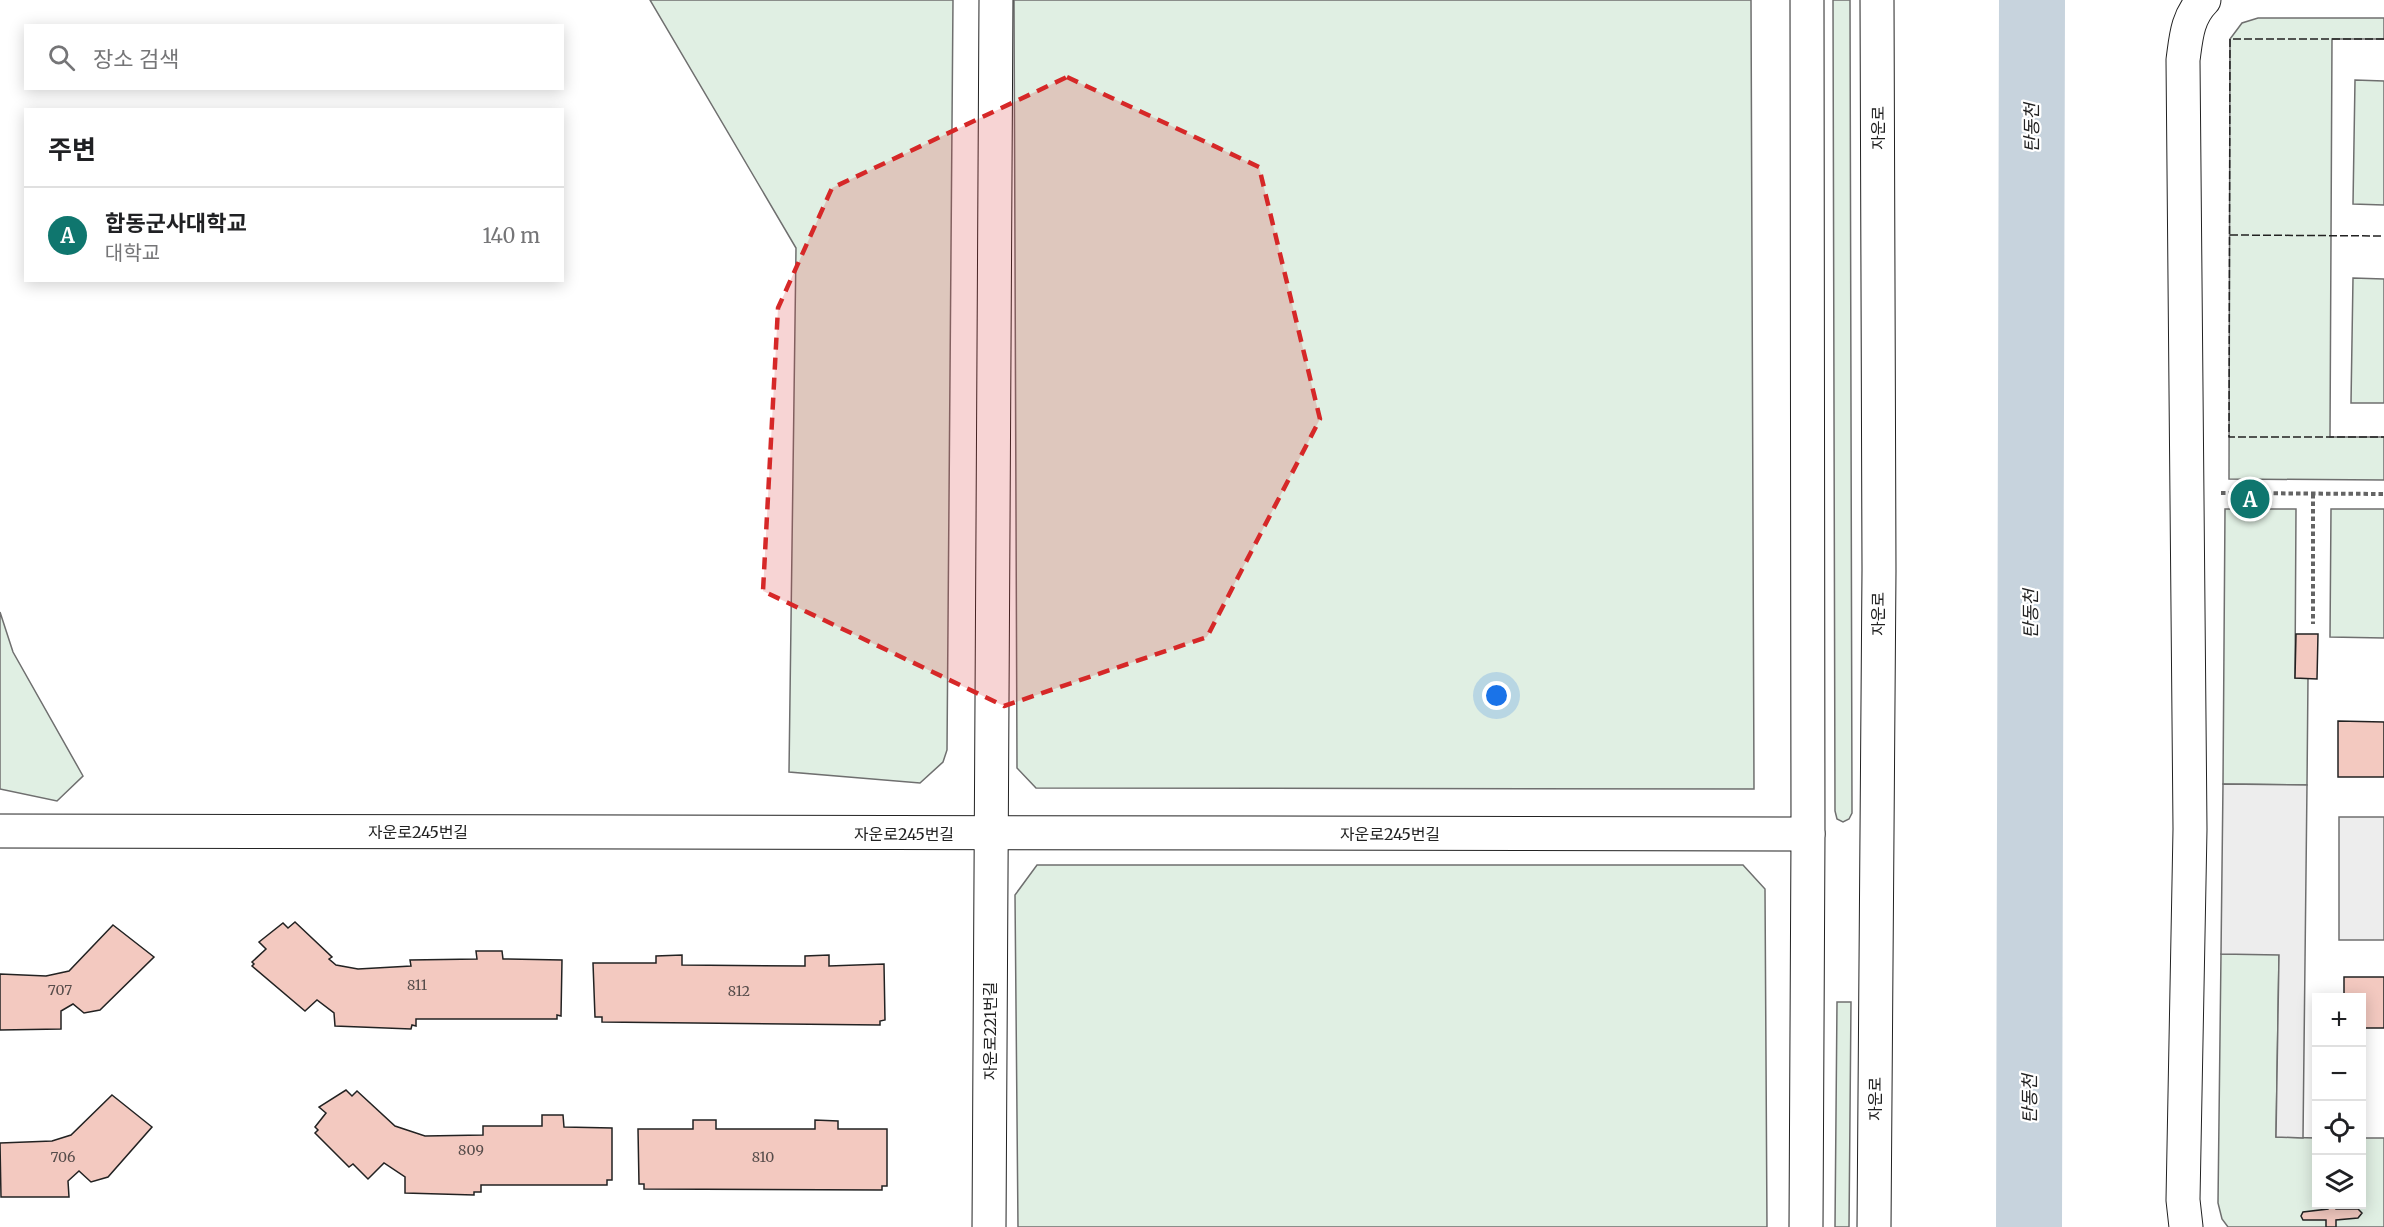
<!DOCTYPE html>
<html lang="ko">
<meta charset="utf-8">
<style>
:root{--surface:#fff;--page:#f2f2f2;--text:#202124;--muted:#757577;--line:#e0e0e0;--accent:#0f766e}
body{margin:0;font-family:Merriweather,"Noto Sans KR",serif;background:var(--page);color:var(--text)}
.controls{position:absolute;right:18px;bottom:18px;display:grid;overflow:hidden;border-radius:0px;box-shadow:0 3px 15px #0003}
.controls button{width:54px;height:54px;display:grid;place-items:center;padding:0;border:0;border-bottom:2px solid var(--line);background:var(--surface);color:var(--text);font:30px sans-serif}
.you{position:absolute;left:1497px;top:696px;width:21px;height:21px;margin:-15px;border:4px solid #fff;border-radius:50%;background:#1a73e8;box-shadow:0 0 0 9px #1a73e833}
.badge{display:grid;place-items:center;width:39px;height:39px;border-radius:50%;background:var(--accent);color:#fff;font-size:20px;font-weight:700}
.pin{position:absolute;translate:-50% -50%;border:3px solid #fff;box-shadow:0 2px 6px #0006}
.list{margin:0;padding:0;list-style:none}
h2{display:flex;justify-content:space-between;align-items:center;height:78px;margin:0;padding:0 24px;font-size:26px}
h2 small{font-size:20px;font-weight:400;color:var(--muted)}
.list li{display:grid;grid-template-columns:39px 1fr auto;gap:18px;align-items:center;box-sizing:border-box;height:96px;padding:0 24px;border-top:2px solid var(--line)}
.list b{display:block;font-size:22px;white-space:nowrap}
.list p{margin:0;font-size:20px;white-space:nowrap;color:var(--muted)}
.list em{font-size:20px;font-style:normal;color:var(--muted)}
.icon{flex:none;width:33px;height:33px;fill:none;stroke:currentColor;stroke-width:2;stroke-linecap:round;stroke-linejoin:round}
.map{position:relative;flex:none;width:2384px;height:1227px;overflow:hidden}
.search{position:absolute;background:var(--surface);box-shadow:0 3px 15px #0003;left:24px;top:24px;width:540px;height:66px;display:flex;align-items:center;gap:15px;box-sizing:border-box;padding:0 21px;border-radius:0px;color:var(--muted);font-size:22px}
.panel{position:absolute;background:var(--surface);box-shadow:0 3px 15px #0003;left:24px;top:108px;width:540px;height:174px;border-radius:0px}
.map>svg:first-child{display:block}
.green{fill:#e0efe3;stroke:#6f6f6f;stroke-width:1.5}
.parking{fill:#ededed;stroke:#6f6f6f;stroke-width:1.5}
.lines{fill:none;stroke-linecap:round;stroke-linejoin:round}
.river{stroke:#c7d3dd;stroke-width:66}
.building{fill:#f3c9c0;stroke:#222;stroke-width:1.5}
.street-casing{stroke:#222;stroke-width:35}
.secondary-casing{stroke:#222;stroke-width:35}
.path{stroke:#646464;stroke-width:4;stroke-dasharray:4.5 3;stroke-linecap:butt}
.street{stroke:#fff;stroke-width:33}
.secondary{stroke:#fff;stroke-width:33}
.fence{stroke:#222;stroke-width:1.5;stroke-dasharray:8 3;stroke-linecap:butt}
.marked{fill:#d62828;fill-opacity:0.2;stroke:#d62828;stroke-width:4.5;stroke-dasharray:12 8;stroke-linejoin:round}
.labels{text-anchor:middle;stroke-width:4.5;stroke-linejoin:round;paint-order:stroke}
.number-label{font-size:14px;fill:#564c4a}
.street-label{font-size:16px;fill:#222;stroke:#fff}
.water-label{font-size:18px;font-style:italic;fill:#222;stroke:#fff}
</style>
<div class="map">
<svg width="2384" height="1227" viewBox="0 0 2384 1227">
<rect width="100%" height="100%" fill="#fff"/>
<g class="green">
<polygon points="650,0 953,0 947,750 943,762 920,783 789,772 796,248"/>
<polygon points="1014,0 1751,0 1754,789 1036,788 1017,768"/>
<polygon points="1833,0 1850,0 1852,813 1849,819 1843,822 1837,819 1835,811"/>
<polygon points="2258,18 2384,18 2384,39 2332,39 2330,437 2384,437 2384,480 2229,479 2230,39 2242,23"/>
<polygon points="2355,80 2384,81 2384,205 2353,204"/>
<polygon points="2353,278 2384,279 2384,403 2351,403"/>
<polygon points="2225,509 2296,509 2295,678 2308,678 2307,785 2223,784"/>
<polygon points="2331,509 2384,509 2384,638 2330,637"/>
<polygon points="0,612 13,652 83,776 57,801 0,789"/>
<polygon points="1037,865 1743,865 1765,889 1767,1227 1018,1227 1015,895"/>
<polygon points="2221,954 2279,954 2276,1137 2316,1138 2316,1204 2362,1204 2362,1138 2384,1138 2384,1227 2228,1227 2222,1219 2218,1203"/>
<polygon points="1837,1002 1851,1002 1849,1227 1835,1227"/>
</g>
<g class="parking">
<polygon points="2223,784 2307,785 2303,1138 2276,1137 2279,955 2221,954"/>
<rect x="2339" y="817" width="45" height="123"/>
</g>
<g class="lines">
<polyline class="river" points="2029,1227 2032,0"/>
</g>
<g class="building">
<polygon points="2296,634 2318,634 2317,679 2295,678"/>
<polygon points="2338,721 2384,722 2384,777 2338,777"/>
<polygon points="295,922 332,957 329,959 336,965 358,969 411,966 410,960 477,959 476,951 502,951 503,959 562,960 561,1016 557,1015 557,1019 416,1019 416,1026 412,1025 411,1029 335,1026 334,1013 317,1000 305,1011 252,966 254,964 252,962 266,949 259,942 283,923 288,928"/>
<polygon points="113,925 154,957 100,1010 84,1013 73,1004 61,1011 61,1029 0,1030 0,974 46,976 69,971"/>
<polygon points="682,955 682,965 805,966 805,956 829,955 829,966 884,964 885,1020 880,1021 880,1025 602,1022 602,1017 595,1017 593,963 656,963 656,956"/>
<polygon points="2344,977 2384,977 2384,1028 2362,1028 2362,998 2344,998"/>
<polygon points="346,1090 352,1096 357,1091 395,1126 425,1136 483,1135 483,1126 542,1126 542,1115 563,1115 564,1127 612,1128 612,1180 607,1180 607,1185 481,1185 481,1192 474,1192 474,1195 405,1193 405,1177 384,1163 368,1179 353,1164 349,1167 315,1133 318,1130 315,1127 326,1113 319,1107"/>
<polygon points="112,1095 152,1127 108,1177 91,1182 79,1171 68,1181 69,1197 1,1197 0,1143 52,1141 71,1135"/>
<polygon points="693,1120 716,1120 716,1129 815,1129 815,1120 838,1121 838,1129 887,1129 887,1186 882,1186 882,1190 644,1189 644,1184 639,1184 638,1129 693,1129"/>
<polygon points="2328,1204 2336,1204 2336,1209 2358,1209 2362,1213 2358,1218 2336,1220 2336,1227 2326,1227 2326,1220 2303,1220 2301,1216 2303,1212 2328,1209"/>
</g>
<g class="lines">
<g class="street-casing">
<g id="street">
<polyline points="0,831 1808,834"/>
<polyline points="989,1227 996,0"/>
<path d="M 2186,1227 L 2183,1200 L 2190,829 L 2183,60 C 2186,38 2187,17 2204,0"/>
</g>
</g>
<g class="secondary-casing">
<g id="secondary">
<polyline points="1806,1227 1808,834 1807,0"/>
<polyline points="1874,1227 1879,570 1877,0"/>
</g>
</g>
<g class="path">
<polyline points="2221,493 2384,494"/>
<polyline points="2313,494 2313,624"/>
</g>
<use href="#street" class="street"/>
<use href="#secondary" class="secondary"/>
<g class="fence">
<polyline points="2384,39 2230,39 2229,437 2384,437"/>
<polyline points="2230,235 2384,236"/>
</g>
</g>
<path class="marked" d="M 1067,77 L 1259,167 L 1320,419 L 1207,637 L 1004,706 L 763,591 L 778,308 L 832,188 Z"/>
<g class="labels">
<g class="number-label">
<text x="417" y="990">811</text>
<text x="60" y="995">707</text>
<text x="739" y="996">812</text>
<text x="471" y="1155">809</text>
<text x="63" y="1162">706</text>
<text x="763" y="1162">810</text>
</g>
<g class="street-label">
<text transform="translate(1878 128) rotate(-90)" y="6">자운로</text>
<text transform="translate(1878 614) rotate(-90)" y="6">자운로</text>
<text x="418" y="838">자운로245번길</text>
<text x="904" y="840">자운로245번길</text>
<text x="1390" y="840">자운로245번길</text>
<text transform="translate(990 1031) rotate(-90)" y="6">자운로221번길</text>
<text transform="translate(1875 1099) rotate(-90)" y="6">자운로</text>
</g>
<g class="water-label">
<text transform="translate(2032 128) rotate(-90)" y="6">탄동천</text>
<text transform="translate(2031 614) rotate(-90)" y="6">탄동천</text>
<text transform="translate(2030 1099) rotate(-90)" y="6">탄동천</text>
</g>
</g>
</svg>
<div class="controls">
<button>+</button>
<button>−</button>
<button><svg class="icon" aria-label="locate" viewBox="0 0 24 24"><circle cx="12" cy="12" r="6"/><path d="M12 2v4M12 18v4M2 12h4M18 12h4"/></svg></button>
<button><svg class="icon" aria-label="layers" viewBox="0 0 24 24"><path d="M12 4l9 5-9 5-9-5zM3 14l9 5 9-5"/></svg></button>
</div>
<div class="you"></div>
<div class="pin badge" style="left:2250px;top:499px">A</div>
<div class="search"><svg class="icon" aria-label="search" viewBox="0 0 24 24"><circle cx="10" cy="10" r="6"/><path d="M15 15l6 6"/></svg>장소 검색</div>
<section class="panel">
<h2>주변<small></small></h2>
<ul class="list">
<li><span class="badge">A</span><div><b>합동군사대학교</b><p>대학교</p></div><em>140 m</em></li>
</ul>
</section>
</div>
